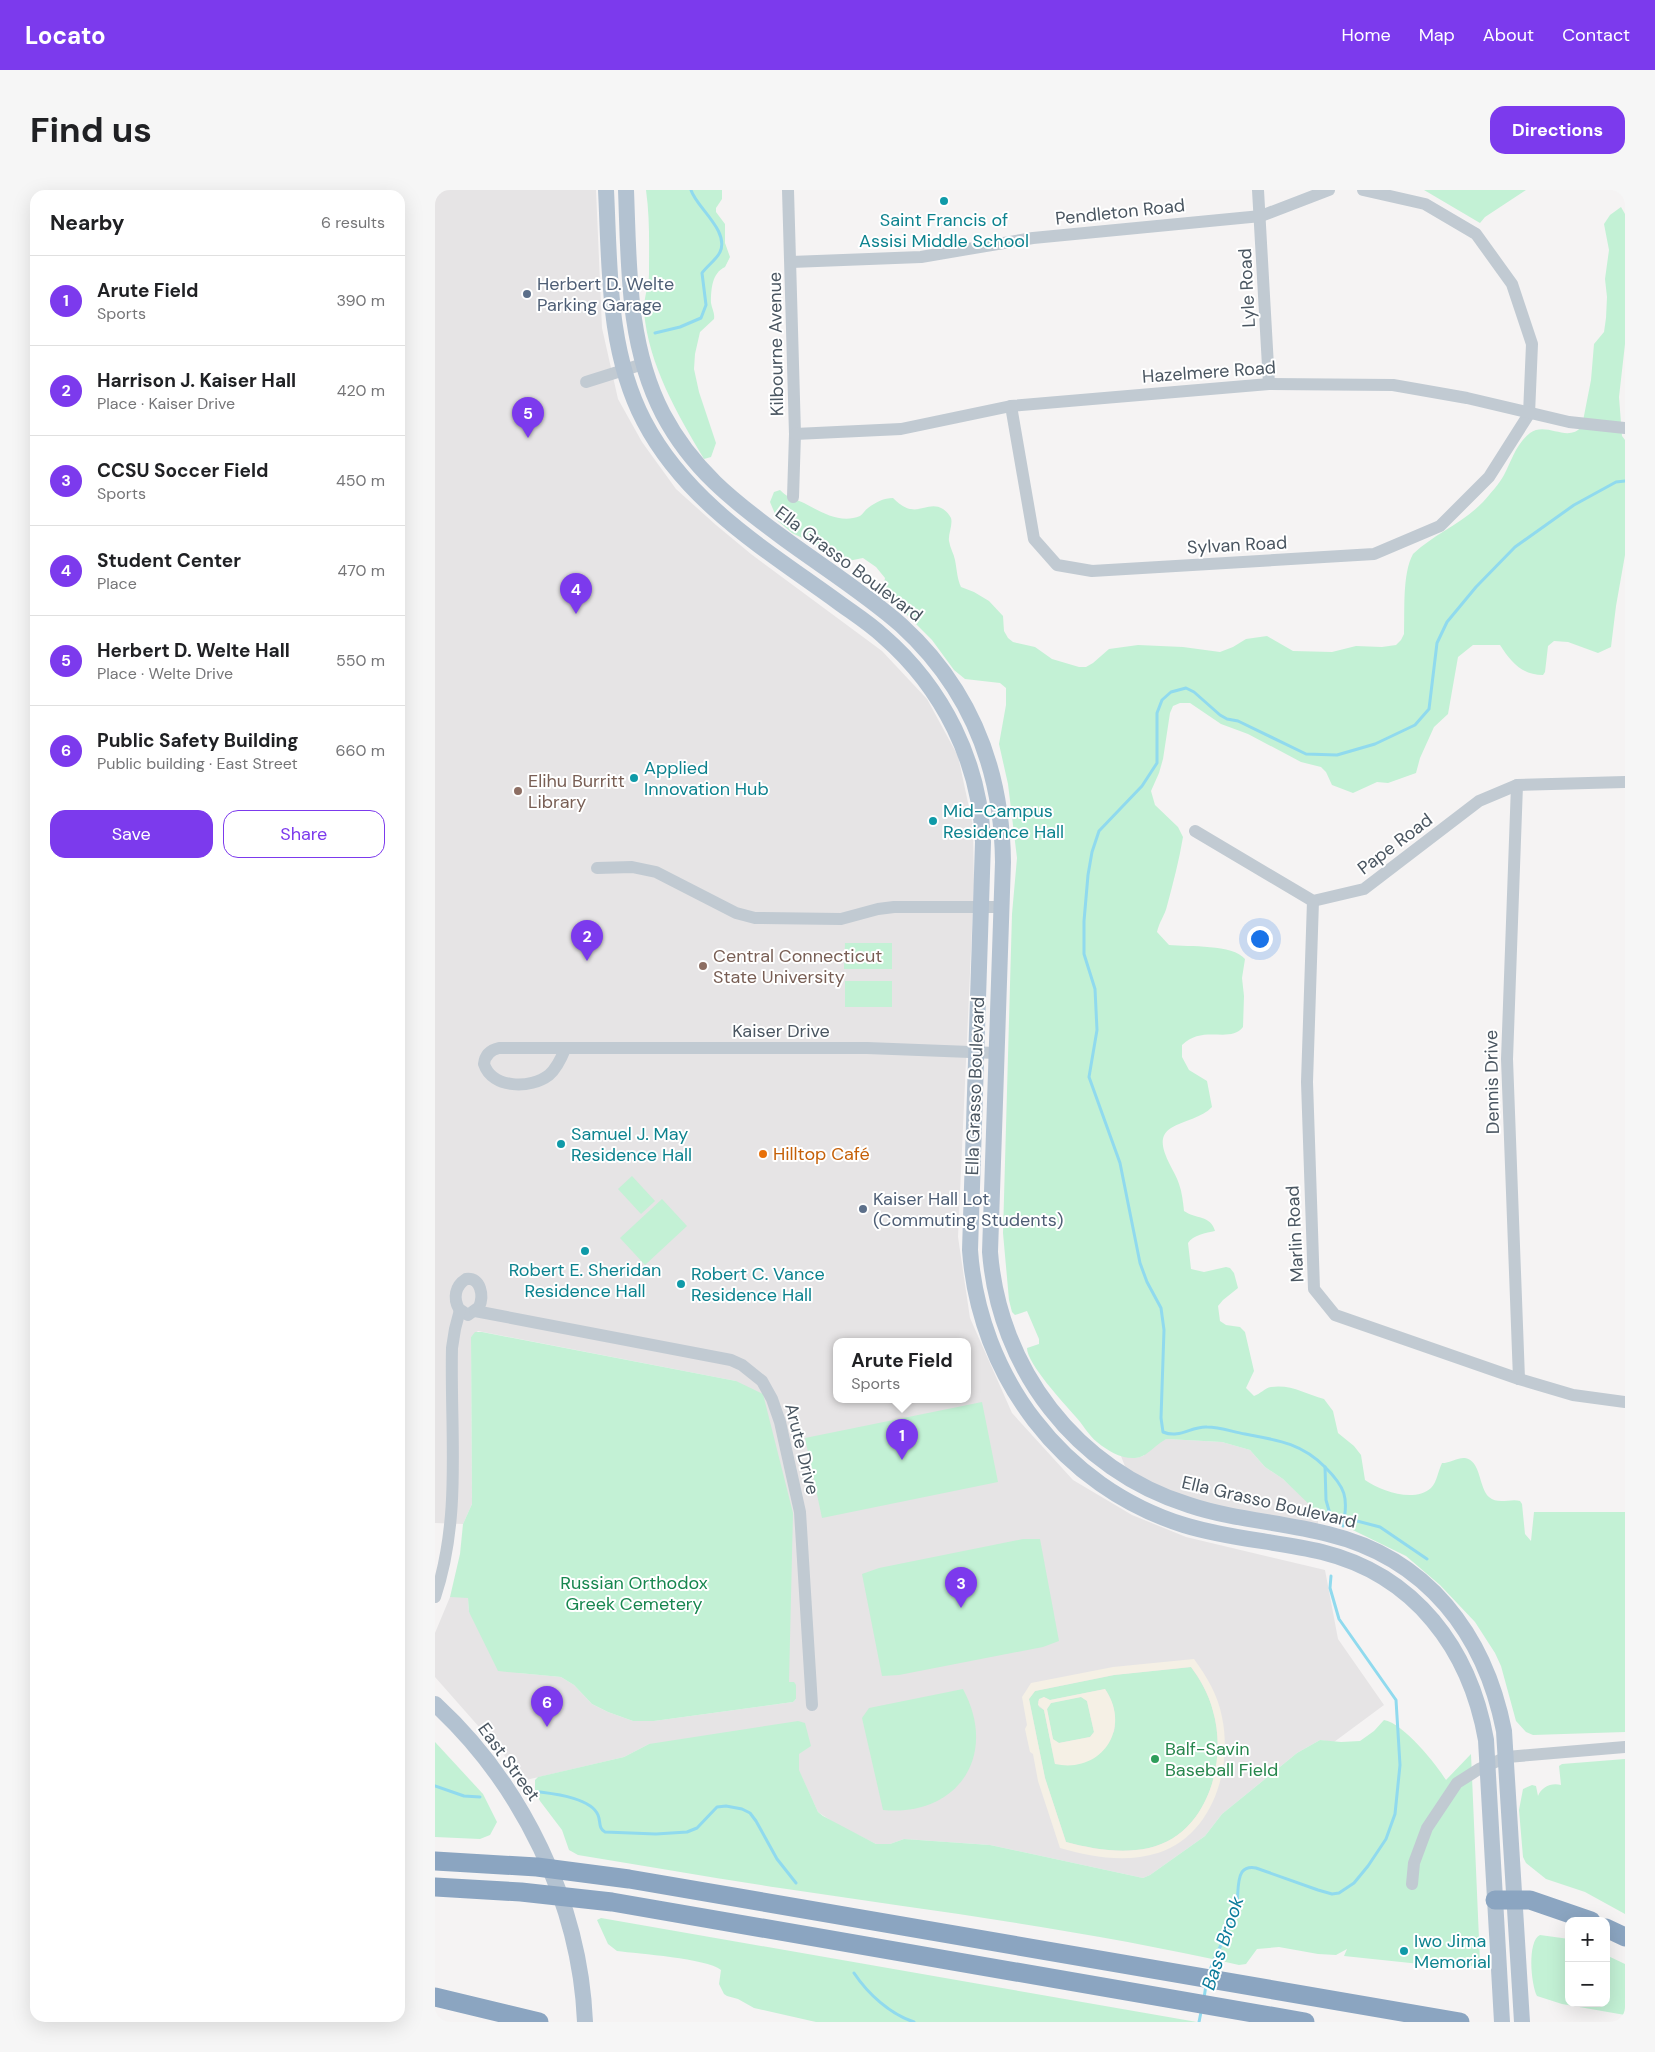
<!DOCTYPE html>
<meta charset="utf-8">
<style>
:root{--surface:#fff;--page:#f6f6f6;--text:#202124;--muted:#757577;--line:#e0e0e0;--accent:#7c3aed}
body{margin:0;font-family:"DM Sans",sans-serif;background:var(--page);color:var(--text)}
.controls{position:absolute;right:15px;bottom:15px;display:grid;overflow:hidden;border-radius:10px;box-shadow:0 5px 20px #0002}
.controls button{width:45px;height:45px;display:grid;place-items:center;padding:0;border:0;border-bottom:1px solid var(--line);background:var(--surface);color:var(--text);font:25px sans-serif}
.you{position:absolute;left:824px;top:748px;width:18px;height:18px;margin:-12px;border:4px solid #fff;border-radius:50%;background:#1a73e8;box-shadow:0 0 0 8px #1a73e833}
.badge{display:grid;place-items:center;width:32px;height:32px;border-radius:50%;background:var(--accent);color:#fff;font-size:16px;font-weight:700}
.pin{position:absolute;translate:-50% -41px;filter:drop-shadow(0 1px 2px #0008)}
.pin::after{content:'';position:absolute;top:26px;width:18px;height:15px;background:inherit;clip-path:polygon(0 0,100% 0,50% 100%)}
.popup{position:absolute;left:398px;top:1148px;width:138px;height:65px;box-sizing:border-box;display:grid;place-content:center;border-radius:10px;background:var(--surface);filter:drop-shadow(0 1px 4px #0005);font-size:16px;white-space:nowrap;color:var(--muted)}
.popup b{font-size:19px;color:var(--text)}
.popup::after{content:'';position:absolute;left:50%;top:100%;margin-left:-10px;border:10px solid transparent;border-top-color:var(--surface)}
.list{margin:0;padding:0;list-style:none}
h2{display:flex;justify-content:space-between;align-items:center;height:65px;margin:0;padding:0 20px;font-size:21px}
h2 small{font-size:16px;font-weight:400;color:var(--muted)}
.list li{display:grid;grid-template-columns:32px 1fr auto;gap:15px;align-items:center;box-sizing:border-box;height:90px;padding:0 20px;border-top:1px solid var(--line)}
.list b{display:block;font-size:19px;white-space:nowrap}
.list p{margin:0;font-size:16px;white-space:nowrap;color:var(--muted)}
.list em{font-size:16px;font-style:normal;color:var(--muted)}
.actions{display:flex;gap:10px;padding:15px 20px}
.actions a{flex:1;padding:11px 0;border:1px solid var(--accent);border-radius:15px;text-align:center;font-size:18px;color:var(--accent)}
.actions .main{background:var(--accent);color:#fff}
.map{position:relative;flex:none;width:1190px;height:1832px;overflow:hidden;border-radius:15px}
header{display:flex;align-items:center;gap:30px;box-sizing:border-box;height:70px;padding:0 25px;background:var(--accent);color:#fff}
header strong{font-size:24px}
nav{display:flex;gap:28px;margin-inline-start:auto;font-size:18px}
.intro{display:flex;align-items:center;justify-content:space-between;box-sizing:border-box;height:120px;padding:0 30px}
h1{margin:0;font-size:35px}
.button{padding:12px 22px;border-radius:15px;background:var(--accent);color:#fff;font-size:18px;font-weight:700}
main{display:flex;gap:30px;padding:0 30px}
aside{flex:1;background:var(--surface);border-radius:15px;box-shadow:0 5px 20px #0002}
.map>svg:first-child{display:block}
.education{fill:#e6e4e5;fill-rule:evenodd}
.green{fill:#c3f1d5;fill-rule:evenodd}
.sand{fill:#f5f0e5;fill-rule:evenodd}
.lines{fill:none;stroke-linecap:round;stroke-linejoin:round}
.stream{stroke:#90daee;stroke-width:3}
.minor{stroke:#c1cad2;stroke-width:12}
.major{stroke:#b3c2d1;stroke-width:16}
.highway{stroke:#8ba5c1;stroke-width:19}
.culture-dot{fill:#0f9aa8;stroke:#fff;stroke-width:2}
.service-dot{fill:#5c6f8a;stroke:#fff;stroke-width:2}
.education-dot{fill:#8d6e63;stroke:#fff;stroke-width:2}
.food-dot{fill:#e8710a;stroke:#fff;stroke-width:2}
.leisure-dot{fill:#2e9e5b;stroke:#fff;stroke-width:2}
.labels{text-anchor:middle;stroke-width:4;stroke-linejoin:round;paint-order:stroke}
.street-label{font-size:18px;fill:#4a5661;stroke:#fff}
.culture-label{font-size:18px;fill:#0d838f;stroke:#fff;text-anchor:start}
.service-label{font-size:18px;fill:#4e5e75;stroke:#fff;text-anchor:start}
.education-label{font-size:18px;fill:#785e54;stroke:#fff;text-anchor:start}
.food-label{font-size:18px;fill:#c56008;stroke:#fff;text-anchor:start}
.park-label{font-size:18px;fill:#17864f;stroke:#fff}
.leisure-label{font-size:18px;fill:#27864d;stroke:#fff;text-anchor:start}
.water-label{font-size:19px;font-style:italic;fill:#0c7c9b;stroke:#fff}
</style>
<header>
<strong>Locato</strong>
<nav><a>Home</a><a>Map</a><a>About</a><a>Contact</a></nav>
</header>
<div class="intro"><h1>Find us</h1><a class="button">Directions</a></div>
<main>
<aside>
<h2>Nearby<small>6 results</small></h2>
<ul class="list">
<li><span class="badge">1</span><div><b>Arute Field</b><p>Sports</p></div><em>390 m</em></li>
<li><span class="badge">2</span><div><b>Harrison J. Kaiser Hall</b><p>Place · Kaiser Drive</p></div><em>420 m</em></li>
<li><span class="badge">3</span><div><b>CCSU Soccer Field</b><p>Sports</p></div><em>450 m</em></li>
<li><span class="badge">4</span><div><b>Student Center</b><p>Place</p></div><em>470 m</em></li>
<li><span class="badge">5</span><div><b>Herbert D. Welte Hall</b><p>Place · Welte Drive</p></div><em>550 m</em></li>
<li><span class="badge">6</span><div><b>Public Safety Building</b><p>Public building · East Street</p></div><em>660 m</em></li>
</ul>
<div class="actions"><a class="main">Save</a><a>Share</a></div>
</aside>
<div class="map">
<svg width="1190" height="1832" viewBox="0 0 1190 1832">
<rect width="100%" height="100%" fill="#f5f3f3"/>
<g class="education">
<path d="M 0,0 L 161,0 L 167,138 L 183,209 L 207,252 L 241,299 L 281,335 L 316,364 L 447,461 L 492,509 L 523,566 L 538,636 L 539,695 L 523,1047 L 535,1128 L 577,1223 L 638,1290 L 697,1325 L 751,1347 L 890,1380 L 903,1449 L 949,1515 L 899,1552 L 885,1550 L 862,1563 L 787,1624 L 770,1646 L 715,1685 L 708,1688 L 555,1655 L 469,1649 L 455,1654 L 441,1654 L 401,1634 L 383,1622 L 364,1581 L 364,1564 L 214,1554 L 189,1567 L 91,1590 L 0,1487 L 0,1443 L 15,1407 L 33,1407 L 34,1422 L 84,1483 L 126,1487 L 139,1495 L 157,1514 L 173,1522 L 198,1531 L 219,1531 L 358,1512 L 361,1509 L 354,1492 L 301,1191 L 43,1141 L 36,1147 L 37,1314 L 28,1334 L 0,1333 ZM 402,1151 L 532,1151 L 532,1209 L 402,1209 Z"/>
<polygon points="732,1249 787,1252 815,1260 830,1277 848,1289 873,1312 883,1323 883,1334 804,1321 741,1305 691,1279 686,1266 701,1268 708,1266 725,1251"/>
</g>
<g class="green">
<path d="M 211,0 L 287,0 L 287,9 L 281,18 L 281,22 L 290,34 L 290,53 L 295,67 L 290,77 C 277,83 276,99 276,113 C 277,119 280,123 279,129 L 265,142 L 260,164 L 259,179 L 264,202 L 281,253 L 276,267 L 269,269 C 242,223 214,176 209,122 C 208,110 214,96 214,84 C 214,55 215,29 211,0 Z"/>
<polygon points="989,0 1091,0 1050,27 1045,33"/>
<path d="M 1186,17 L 1190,24 L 1190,154 L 1184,207 L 1187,246 L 1190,250 L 1190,365 L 1181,416 L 1176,457 L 1163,463 L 1133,452 L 1119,451 L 1113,456 L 1110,482 L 1108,485 C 1087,485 1076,472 1065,455 L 1038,455 L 1023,467 L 1013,524 L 999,537 L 985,568 L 981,583 L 953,593 L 942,592 L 918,603 L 897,595 L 891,582 L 886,577 L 866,572 L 813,544 L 786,534 L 755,513 L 745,513 L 738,516 L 735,523 L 728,569 L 724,583 L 716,601 L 720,615 L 743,637 L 748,647 C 744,671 738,693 732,716 C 730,725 724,732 722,742 L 734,755 C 754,757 798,754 810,769 L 807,788 L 809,806 L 808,837 C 795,854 768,834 747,855 L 747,867 L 754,880 L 772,891 L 777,917 C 767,928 749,930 736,938 C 715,951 740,979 744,994 C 747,1002 748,1012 749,1021 C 760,1029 776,1025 780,1041 C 771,1043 758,1045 753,1053 L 756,1079 L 769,1082 L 791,1077 L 795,1078 L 799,1083 L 803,1098 L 788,1110 L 783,1116 L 785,1131 L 791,1135 L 805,1137 L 810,1142 L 819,1181 L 811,1198 L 819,1206 C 825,1204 830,1198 836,1197 C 856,1194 871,1204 889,1209 L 898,1221 L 903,1243 L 919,1256 L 926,1265 L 930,1290 C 946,1301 979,1313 996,1298 C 1002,1292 1003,1281 1007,1273 C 1015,1273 1024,1267 1030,1268 C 1046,1270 1044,1299 1054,1307 C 1063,1315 1076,1308 1085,1311 L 1087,1314 L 1090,1344 L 1096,1351 L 1099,1322 L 1190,1322 L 1190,1542 L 1098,1545 L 1091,1542 L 1081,1531 L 1066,1476 L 1060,1463 L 1040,1432 L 1005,1395 L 971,1366 L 883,1323 L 848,1289 L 830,1277 L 815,1260 L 787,1252 L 732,1249 C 721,1253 712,1268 700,1268 C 686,1269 673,1261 662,1252 C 653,1245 648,1234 640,1226 C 629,1213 592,1174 592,1158 L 604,1154 L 604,1149 L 592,1121 L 580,1125 L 577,1122 L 574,1110 L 568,1043 L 577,724 L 582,668 L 573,594 L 564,554 L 571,515 L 571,498 L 565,493 L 530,489 L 519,480 L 497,450 L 455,408 L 448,398 L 450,388 L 441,377 L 428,368 L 413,371 L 403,369 L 388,358 L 357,343 L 343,331 L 335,312 L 339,302 L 345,300 C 354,309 359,308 369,313 C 386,322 405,334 425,326 C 428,324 430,320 433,318 C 441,312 449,308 458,308 C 481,332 491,309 508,319 C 511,321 514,324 516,328 C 518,335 513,344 514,351 C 515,358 519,364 520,370 C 522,380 522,388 526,397 L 539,402 L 554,411 L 568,426 L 569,441 L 573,448 L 578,452 L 600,457 L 617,469 L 644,477 L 651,477 L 658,473 L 674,459 L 703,455 L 748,457 L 785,462 L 798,457 L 811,449 L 832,446 L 858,461 L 897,462 L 921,456 L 947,457 L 961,455 L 966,450 L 969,444 C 970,421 967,384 978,364 C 999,344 1028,333 1048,312 C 1055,304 1064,294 1069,285 C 1077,270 1081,254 1095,243 C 1112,231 1133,254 1147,236 L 1156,190 L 1159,154 L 1169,142 L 1171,128 L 1172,107 L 1170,89 L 1174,60 L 1169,34 L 1175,25 Z"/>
<polygon points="410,753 457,753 457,779 409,779"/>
<rect x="410" y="791" width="47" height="26"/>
<polygon points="197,986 220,1011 206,1024 183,999"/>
<polygon points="227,1009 252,1036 210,1075 185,1048"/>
<polygon points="40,1142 47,1142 301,1191 328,1204 358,1323 354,1492 359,1492 361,1495 361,1509 358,1512 219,1531 198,1531 173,1522 157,1514 139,1495 126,1487 63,1481 34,1422 33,1408 15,1407 25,1364 28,1334 37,1314 36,1147"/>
<polygon points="547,1212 563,1292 387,1328 370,1248"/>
<polygon points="588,1349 605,1349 624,1451 608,1457 464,1485 447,1486 427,1384 444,1378"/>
<path d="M 756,1477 C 766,1491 774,1505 778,1521 C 793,1573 772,1645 714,1658 C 686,1664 658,1659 631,1652 L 610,1588 L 594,1509 L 600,1501 L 679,1485 ZM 670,1499 C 679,1513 682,1526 679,1542 L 620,1574 L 609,1520 L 604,1517 L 603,1511 L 609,1507 L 615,1510 Z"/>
<path d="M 528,1499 C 564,1566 522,1627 448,1620 L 427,1528 L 434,1518 Z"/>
<polygon points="646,1507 652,1511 659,1542 655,1547 624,1553 618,1550 612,1519 616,1513"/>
<path d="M 949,1530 C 968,1533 1002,1575 1011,1590 L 1036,1564 L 1045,1772 L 1041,1776 L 985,1774 L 909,1766 L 912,1759 L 901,1765 L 883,1764 L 844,1757 L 822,1759 L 811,1774 L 804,1775 C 652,1740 499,1721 345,1698 C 278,1688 211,1676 143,1665 L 134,1660 L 127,1640 L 105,1611 L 100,1601 L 100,1590 L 103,1587 L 189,1567 L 214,1554 L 363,1531 L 370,1533 L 376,1556 L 364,1564 L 364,1580 L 383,1622 L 388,1626 L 441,1654 L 455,1654 L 469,1649 L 555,1655 L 708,1688 L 715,1685 L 770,1646 L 787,1624 L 862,1563 L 885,1550 L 906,1552 L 925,1551 L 939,1541 Z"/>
<polygon points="0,1552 48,1604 62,1632 55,1645 45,1649 0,1647"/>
<path d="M 1190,1569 L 1190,1724 L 1150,1702 L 1111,1689 L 1091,1673 L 1088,1667 L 1084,1620 L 1088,1599 L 1097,1595 L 1101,1596 L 1103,1606 C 1106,1597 1117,1592 1126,1595 L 1124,1576 L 1127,1574 Z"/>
<path d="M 166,1728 L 762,1832 L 381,1832 L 319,1818 L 303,1809 L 292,1806 L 289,1804 L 284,1794 L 286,1780 C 271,1768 204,1764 182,1761 L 173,1754 L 162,1730 Z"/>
<path d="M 1105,1745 L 1134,1749 L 1134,1813 L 1171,1813 L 1171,1765 L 1190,1774 L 1190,1825 L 1127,1814 L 1102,1806 C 1096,1794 1092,1751 1105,1745 Z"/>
</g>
<g class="sand">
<path d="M 759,1469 C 772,1487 783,1505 787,1527 C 798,1579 777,1646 723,1663 C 691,1673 656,1667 625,1658 L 603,1591 L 598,1564 L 595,1562 L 590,1539 L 592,1535 L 587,1507 L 596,1493 L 678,1477 ZM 756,1477 C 766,1490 774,1505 778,1521 C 793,1572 772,1645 714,1658 C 687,1664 657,1659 631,1652 L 610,1588 L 594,1509 L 600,1501 L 679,1485 Z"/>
<path d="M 670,1499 C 697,1538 667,1584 620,1574 L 609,1520 L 603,1515 L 604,1509 L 609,1507 L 615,1510 ZM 646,1507 L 652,1511 L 659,1542 L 655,1547 L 624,1553 L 618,1549 L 612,1519 L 616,1513 Z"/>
</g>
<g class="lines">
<g class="stream">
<path d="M 220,143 L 245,137 L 266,128 L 271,115 L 267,83 C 272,76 282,69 285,62 C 295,41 261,17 256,0"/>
<polyline points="890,1277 891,1310 895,1324 945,1337 992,1369"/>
<path d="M 908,1336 C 914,1307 910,1297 890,1277 C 866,1253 842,1250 810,1244 C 798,1242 785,1237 772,1237 C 756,1236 745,1249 728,1242 L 726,1228 L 729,1140 L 726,1118 L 712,1092 L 705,1073 L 685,973 L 654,887 L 662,840 L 660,799 L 649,764 L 649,731 L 653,685 L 657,662 L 664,641 L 707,596 L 722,573 L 722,523 L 727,510 L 736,502 L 751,498 L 759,502 L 785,525 L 792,529 L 803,531 L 871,564 L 902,565 L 940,554 L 980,535 L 994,519 L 1002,453 L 1012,432 L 1041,397 L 1080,357 L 1139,315 L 1181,292 L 1190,291"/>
<polyline points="0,1596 29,1606 45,1607"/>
<path d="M 105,1602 C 120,1604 156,1608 163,1625 C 166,1632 163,1638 170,1642 L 221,1644 L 252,1642 L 262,1638 L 282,1617 L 291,1616 L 307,1619 L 315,1623 L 321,1631 L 342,1669 L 361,1693"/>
<path d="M 419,1783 C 433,1804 455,1824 479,1832"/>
<path d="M 774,1784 C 780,1761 795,1743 801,1720 C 804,1709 801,1691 807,1682 C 811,1677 816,1677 821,1678 L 883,1700 L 897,1704 L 904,1703 L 919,1693 L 933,1676 L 951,1649 L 960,1624 L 965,1575 L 961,1510 L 904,1429 L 895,1398 L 896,1386"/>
<polyline points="769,1808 771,1795"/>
<polyline points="764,1832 766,1822"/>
</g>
<g class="minor">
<polyline points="353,0 360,244 358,307"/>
<polyline points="823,0 834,194"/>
<polyline points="356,72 486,67 598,48 826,26 894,0"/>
<polyline points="151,192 208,174"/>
<polyline points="576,216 599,349 622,375 657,381 939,364 1005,336 1054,287 1094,224 1097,154 1077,94 1041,44 990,14 928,0"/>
<polyline points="360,244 466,239 576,216 834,194 958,195 1032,208 1134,232 1190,238"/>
<polyline points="1082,595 1072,869 1084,1189"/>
<polyline points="760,641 878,711 929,699 1044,611 1082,595 1190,592"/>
<polyline points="162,678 197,677 221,682 301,723 320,728 406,729 443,719 459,717 567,717"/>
<polyline points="878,711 872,892 879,1099 900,1125 1084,1189 1138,1205 1190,1212"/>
<path d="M 130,859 C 126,869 122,878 114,885 C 96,899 57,899 49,874 C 50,865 55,860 64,858 L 432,858 L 561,863"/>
<path d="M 31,1089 C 46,1087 49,1106 44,1117 L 33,1125 L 24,1119 C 18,1108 20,1096 31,1089 Z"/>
<polyline points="40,1121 296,1170 307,1175 327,1191 337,1209 345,1232 365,1322 377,1515"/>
<path d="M 0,1407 C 27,1327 15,1241 17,1158 L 20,1139 L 25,1120"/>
<polyline points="977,1694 979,1673 992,1638 1022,1593 1044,1579 1072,1567 1190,1557"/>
</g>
<g class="major">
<path d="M 171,0 C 175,78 172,160 209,231 C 252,313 330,359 403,412 C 418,423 434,433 448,446 C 508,498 545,572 548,652 L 535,1060 C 544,1186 627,1297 749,1335 C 794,1349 841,1351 887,1362 C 980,1385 1035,1459 1051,1550 L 1067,1832"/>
<path d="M 191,0 C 194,76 192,155 228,224 C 257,279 298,311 347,347 C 385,375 431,404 466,435 C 535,498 567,579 568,672 L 555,1062 C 564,1178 641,1280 754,1315 C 799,1330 847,1332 893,1344 C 992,1368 1050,1444 1069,1541 L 1087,1832"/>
<path d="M 0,1514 C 87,1594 145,1713 150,1832"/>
</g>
<g class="highway">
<polyline points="0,1671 102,1677 194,1689 1025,1832"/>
<polyline points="0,1697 86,1702 177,1712 870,1832"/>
<polyline points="1060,1710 1095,1710 1156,1731"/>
<polyline points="1171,1738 1190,1747"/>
<polyline points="0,1807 104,1832"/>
</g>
</g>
<g class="culture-dot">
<circle cx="509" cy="11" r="5"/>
<circle cx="199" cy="588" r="5"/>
<circle cx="498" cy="631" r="5"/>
<circle cx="126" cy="954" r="5"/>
<circle cx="150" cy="1061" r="5"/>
<circle cx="246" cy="1094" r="5"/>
<circle cx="969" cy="1761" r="5"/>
</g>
<g class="service-dot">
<circle cx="92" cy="104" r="5"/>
<circle cx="428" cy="1019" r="5"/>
</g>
<g class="education-dot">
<circle cx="83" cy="601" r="5"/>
<circle cx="268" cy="776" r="5"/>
</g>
<circle class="food-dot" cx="328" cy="964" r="5"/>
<circle class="leisure-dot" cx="720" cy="1569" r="5"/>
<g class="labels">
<g class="street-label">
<text transform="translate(685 22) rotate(-6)" y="6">Pendleton Road</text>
<text transform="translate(812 98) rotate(-93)" y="6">Lyle Road</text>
<text transform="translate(341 154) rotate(-91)" y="6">Kilbourne Avenue</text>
<text transform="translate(774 182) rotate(-4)" y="6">Hazelmere Road</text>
<text transform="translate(802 355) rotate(-3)" y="6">Sylvan Road</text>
<text transform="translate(414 374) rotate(37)" y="6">Ella Grasso Boulevard</text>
<text transform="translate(960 654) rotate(-37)" y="6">Pape Road</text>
<text x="346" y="847">Kaiser Drive</text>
<text transform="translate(1057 892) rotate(-91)" y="6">Dennis Drive</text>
<text transform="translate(540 896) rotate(-88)" y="6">Ella Grasso Boulevard</text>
<text transform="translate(860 1044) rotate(-93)" y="6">Marlin Road</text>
<text transform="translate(367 1259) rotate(76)" y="6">Arute Drive</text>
<text transform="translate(834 1312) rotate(13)" y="6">Ella Grasso Boulevard</text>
<text transform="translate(74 1572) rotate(54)" y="6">East Street</text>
</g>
<g class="culture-label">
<text x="509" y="36" text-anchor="middle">Saint Francis of<tspan x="509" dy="21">Assisi Middle School</tspan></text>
<text x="209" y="584">Applied<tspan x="209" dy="21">Innovation Hub</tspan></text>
<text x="508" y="627">Mid-Campus<tspan x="508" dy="21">Residence Hall</tspan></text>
<text x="136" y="950">Samuel J. May<tspan x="136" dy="21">Residence Hall</tspan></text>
<text x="150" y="1086" text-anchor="middle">Robert E. Sheridan<tspan x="150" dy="21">Residence Hall</tspan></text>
<text x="256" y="1090">Robert C. Vance<tspan x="256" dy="21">Residence Hall</tspan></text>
<text x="979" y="1757">Iwo Jima<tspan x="979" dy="21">Memorial</tspan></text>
</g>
<g class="service-label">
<text x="102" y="100">Herbert D. Welte<tspan x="102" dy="21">Parking Garage</tspan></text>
<text x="438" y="1015">Kaiser Hall Lot<tspan x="438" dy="21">(Commuting Students)</tspan></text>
</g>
<g class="education-label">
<text x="93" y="597">Elihu Burritt<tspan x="93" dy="21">Library</tspan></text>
<text x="278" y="772">Central Connecticut<tspan x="278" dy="21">State University</tspan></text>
</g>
<g class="food-label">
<text x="338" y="970">Hilltop Café</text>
</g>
<g class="park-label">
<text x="199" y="1399">Russian Orthodox<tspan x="199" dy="21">Greek Cemetery</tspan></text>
</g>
<g class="leisure-label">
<text x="730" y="1565">Balf-Savin<tspan x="730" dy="21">Baseball Field</tspan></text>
</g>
<g class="water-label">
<text transform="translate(787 1753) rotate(-72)" y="7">Bass Brook</text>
</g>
</g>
</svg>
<div class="controls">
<button>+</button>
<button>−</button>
</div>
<div class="you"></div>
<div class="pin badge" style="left:467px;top:1270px">1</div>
<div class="popup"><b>Arute Field</b>Sports</div>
<div class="pin badge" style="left:152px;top:771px">2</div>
<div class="pin badge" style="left:526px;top:1418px">3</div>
<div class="pin badge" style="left:141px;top:424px">4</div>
<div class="pin badge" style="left:93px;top:248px">5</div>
<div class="pin badge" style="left:112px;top:1537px">6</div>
</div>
</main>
